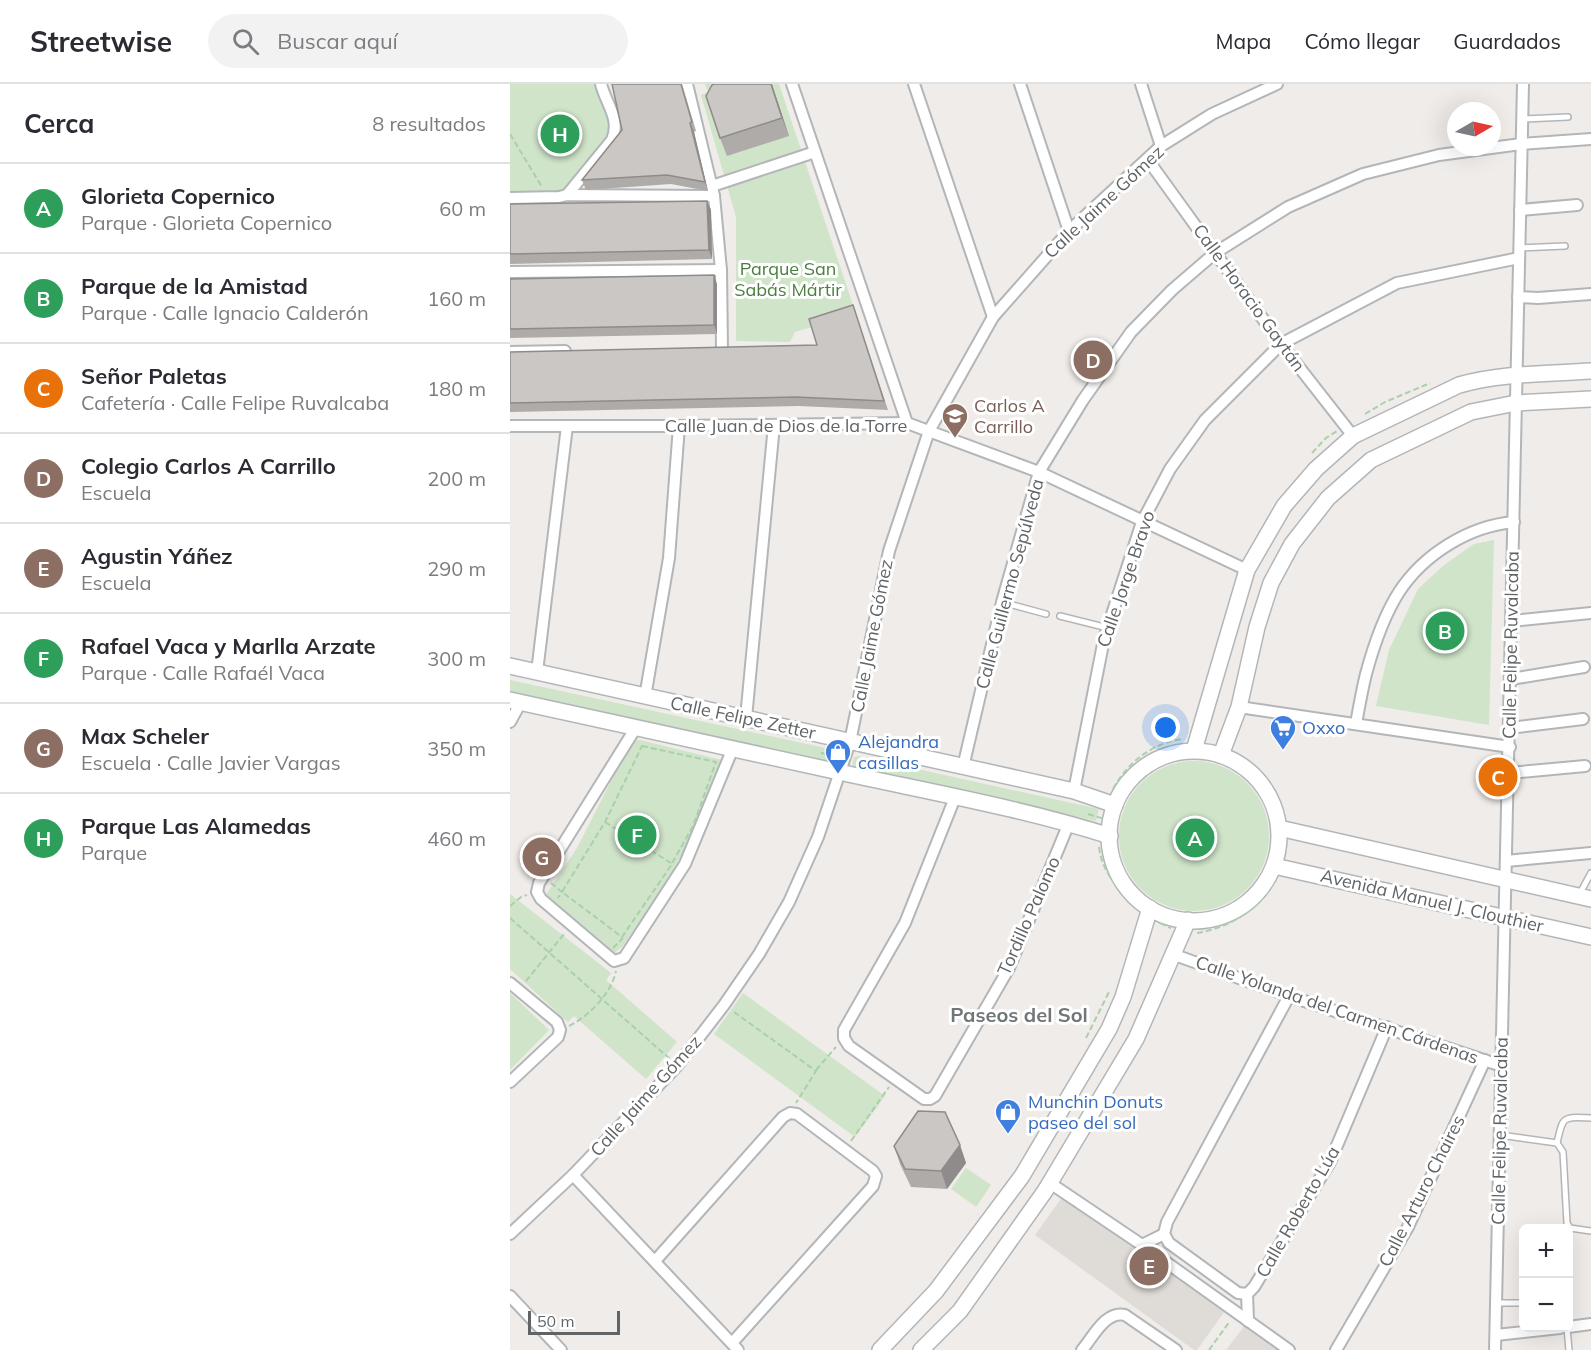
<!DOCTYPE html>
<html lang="es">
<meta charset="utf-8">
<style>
:root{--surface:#fff;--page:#f2f2f3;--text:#2b2b33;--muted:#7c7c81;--line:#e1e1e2;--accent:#d54960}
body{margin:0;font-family:Mulish,sans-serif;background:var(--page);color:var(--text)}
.controls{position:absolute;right:18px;bottom:18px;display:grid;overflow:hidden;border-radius:9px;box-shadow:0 6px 24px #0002}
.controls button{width:54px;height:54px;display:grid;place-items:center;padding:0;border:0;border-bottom:2px solid var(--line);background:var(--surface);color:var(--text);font:30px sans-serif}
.compass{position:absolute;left:937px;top:18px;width:54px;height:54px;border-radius:50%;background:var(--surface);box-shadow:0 6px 24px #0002;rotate:81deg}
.scale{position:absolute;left:18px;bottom:15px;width:92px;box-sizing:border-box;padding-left:6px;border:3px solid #606467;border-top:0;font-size:16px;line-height:21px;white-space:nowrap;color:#606467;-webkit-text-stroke:4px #fff;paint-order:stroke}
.you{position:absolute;left:656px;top:644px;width:21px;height:21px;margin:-15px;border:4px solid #fff;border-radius:50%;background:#1a73e8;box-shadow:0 0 0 9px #1a73e833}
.badge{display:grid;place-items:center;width:39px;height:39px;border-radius:50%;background:var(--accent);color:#fff;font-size:20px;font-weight:700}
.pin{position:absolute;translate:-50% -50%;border:3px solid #fff;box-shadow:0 2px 6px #0006}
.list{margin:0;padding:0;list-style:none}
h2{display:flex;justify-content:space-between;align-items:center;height:78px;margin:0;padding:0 24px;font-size:26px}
h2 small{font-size:20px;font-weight:400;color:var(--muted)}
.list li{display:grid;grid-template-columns:39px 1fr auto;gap:18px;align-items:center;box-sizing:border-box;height:90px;padding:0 24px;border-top:2px solid var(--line)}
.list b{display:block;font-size:22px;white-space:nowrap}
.list p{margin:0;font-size:20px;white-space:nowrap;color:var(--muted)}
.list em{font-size:20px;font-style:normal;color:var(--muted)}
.icon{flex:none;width:33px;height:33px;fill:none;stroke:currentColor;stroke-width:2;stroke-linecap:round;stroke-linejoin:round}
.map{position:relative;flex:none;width:1081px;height:1266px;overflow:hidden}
header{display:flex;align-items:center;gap:36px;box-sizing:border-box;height:84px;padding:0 30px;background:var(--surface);border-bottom:2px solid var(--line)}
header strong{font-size:28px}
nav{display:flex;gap:33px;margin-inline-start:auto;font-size:21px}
.search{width:420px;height:54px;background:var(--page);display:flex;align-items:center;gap:15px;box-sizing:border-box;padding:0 21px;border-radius:33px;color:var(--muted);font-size:22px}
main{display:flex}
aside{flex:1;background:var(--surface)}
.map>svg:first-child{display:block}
.education{fill:#dfdcd7}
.green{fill:#cfe4c9}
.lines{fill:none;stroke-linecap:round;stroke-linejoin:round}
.lane-casing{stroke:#b3b6b9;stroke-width:8}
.street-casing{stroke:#b3b6b9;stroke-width:14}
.secondary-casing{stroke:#b3b6b9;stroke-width:18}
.path{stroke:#aad0ab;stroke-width:2;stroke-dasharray:6 3;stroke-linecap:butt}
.lane{stroke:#fff;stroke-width:5}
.street{stroke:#fff;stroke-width:10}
.secondary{stroke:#fff;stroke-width:15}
.wall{fill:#afaba9}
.shaded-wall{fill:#8e8b8a}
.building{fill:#cbc7c5;stroke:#8e8b8a;stroke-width:1.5}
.labels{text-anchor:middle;stroke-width:6;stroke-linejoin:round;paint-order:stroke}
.street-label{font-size:18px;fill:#606467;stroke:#fff}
.park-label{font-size:18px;fill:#4b7e40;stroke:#fff}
.education-label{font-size:18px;fill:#785e54;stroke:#fff;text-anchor:start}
.shop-label{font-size:18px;fill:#366cbe;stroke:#fff;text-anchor:start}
.neighbourhood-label{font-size:20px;font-weight:bold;fill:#717679;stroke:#fff}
</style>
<header>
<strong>Streetwise</strong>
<div class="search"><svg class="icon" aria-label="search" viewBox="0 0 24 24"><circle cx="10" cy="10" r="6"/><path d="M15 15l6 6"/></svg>Buscar aquí</div>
<nav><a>Mapa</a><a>Cómo llegar</a><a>Guardados</a></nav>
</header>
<main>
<aside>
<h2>Cerca<small>8 resultados</small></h2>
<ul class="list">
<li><span class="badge" style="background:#2e9e5b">A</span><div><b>Glorieta Copernico</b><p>Parque · Glorieta Copernico</p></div><em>60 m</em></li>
<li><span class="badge" style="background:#2e9e5b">B</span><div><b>Parque de la Amistad</b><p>Parque · Calle Ignacio Calderón</p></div><em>160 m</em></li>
<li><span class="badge" style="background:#e8710a">C</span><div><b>Señor Paletas</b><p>Cafetería · Calle Felipe Ruvalcaba</p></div><em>180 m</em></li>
<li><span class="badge" style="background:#8d6e63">D</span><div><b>Colegio Carlos A Carrillo</b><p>Escuela</p></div><em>200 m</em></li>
<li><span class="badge" style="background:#8d6e63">E</span><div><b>Agustin Yáñez</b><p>Escuela</p></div><em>290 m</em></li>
<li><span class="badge" style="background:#2e9e5b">F</span><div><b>Rafael Vaca y Marlla Arzate</b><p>Parque · Calle Rafaél Vaca</p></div><em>300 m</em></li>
<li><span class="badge" style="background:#8d6e63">G</span><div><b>Max Scheler</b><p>Escuela · Calle Javier Vargas</p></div><em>350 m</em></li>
<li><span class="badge" style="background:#2e9e5b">H</span><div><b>Parque Las Alamedas</b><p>Parque</p></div><em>460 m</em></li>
</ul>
</aside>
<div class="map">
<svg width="1081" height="1266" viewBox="0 0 1081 1266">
<rect width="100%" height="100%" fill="#f0ece9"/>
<g class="education">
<polygon points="553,1112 714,1228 687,1266 684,1266 525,1151"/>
<polygon points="735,1241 768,1266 716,1266"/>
</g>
<g class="green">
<polygon points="0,0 87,0 102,33 98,57 56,110 0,114"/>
<polygon points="195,0 269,0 346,230 285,248 280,258 226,257 226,133 191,11 198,8"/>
<polygon points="984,456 979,641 866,622 879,566 908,505 934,481 964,460"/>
<polygon points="0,596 320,665 322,672 317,677 0,608"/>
<polygon points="122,656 130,656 212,676 188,739 156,800 112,863 104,869 35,812 67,764"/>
<polygon points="348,672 589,725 586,737 346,684 342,681 344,673"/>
<circle cx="684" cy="752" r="75"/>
<polygon points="0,810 101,889 96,896 167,958 136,995 64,932 58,938 0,885"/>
<polygon points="0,909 39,946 0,986"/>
<polygon points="233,909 375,1012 345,1053 204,950"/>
<polygon points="456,1084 481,1101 466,1123 441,1105"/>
</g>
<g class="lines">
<g class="lane-casing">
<g id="lane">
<polyline points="1012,35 1058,33"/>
<polyline points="1010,164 1055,162"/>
<polyline points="492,518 536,530"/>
<polyline points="550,532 598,544"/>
<polyline points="1069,811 1081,789"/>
<polyline points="990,1051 1047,1059 1053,1068 1057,1139 1060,1144 1081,1147"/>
<path d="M 1047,1059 C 1053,1031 1053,1033 1081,1034"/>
<polyline points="987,1219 1014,1219"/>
<polyline points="1057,1244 1059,1266"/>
</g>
</g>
<g class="street-casing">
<g id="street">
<polyline points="177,0 204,112 211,186 212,265"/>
<polyline points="282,0 397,339"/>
<polyline points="404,0 483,233"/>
<polyline points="510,0 559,147"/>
<polyline points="631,0 651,62"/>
<polyline points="638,76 771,260 843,352"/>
<polyline points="202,102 305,68"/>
<path d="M 57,111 L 102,56 C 111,35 96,20 91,0"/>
<polyline points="0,114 49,113 57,111 204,112"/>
<polyline points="1010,126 1067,121"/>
<polyline points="0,188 211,186"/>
<polyline points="1008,213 1028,214 1081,210"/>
<polyline points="0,268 55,267"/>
<polyline points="0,342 169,342 397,339 529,388 737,486"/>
<polyline points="1002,537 1081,529"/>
<polyline points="27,588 57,342"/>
<polyline points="1001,595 1074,583"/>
<polyline points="135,613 159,474 169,342"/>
<polyline points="729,623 1000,663"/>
<polyline points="236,634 264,341"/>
<polyline points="0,638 11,618"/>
<path d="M 846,640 C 849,623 852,606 856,590 C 863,564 875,530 889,508 C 914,470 959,442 1004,438"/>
<polyline points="1000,644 1073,635"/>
<polyline points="125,645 29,799 27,808 31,815 104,877 114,874 175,780 223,664"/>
<polyline points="453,683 492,518 529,388 573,316 621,248 662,206 705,169 778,123 853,90 929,71 1011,60 1081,55"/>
<polyline points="999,689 1075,682"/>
<polyline points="564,707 594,555 632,438 660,385 695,336 771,260 887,199 1009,174"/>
<polyline points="446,711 395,839 334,946 334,954 339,962 414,1015 420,1015 425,1012 499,884 559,739"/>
<polyline points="996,777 1081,769"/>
<polyline points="662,870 779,912 992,982"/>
<polyline points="0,899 47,938 50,946 48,953 0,998"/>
<polyline points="63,1091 228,1266"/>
<polyline points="540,1099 632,1161 779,1266"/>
<polyline points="0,1150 63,1091 167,982 214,921 249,870 279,818 308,753 340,658 379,467 419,347 483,233 559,147 651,62 702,30 767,0"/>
<polyline points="654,1150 657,1138 779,912"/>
<polyline points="654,1150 659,1159 728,1209 737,1210"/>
<polyline points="632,1161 654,1150"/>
<polyline points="145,1177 273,1033 280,1029 287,1030 363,1087 366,1092 363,1102 222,1259"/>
<polyline points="737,1210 744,1203 820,1078 877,943"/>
<polyline points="737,1210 738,1237"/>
<polyline points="0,1212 51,1266"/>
<polyline points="1058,1243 1081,1240"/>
<polyline points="986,1251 1050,1244"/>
<path d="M 572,1266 C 583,1253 596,1226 615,1231 L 666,1266"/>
<polyline points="826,1266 898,1143 975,976"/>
<polyline points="985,1266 1013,0"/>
</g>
</g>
<g class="secondary-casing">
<g id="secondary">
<polyline points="0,582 564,707 605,721"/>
<path d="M 0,616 C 110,640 220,664 329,688 C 420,708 511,724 600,752"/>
<path d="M 684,666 L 737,486 L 774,422 L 806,385 L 843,352 L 949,301 C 991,289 1037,290 1081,287"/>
<circle cx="684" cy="752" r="85"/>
<polyline points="711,671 729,623 747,543 761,499 782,460 818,414 861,376 961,328 1006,319 1081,315"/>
<polyline points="769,744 1081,815"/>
<polyline points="764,782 1081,853"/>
<polyline points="370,1266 426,1207 512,1092 599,945 613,913 640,824"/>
<polyline points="411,1266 450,1227 535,1107 626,955 678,836"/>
</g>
</g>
<g class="path">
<polyline points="0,50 32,103"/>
<polyline points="855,330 875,318 920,299"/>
<polyline points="802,369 816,354 827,347"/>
<polygon points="132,662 206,678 183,742 160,783 112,853 52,808 95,738"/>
<polyline points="311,669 323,671"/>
<polyline points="727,670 760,701 774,730"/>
<path d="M 603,705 C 618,678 642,659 673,655"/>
<polyline points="578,730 601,737"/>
<polyline points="95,738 161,779"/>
<path d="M 589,763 C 592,789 609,805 626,823"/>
<polyline points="772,772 775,760"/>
<polyline points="41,799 52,808 48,814"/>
<polyline points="0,822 11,813 17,811"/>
<polyline points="0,834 160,975"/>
<polyline points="650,839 661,844"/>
<path d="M 687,849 C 718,844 750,826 764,797"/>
<polyline points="103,864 113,854"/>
<polyline points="16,897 54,850"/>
<polyline points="224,928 306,987 286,1019"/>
<path d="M 59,942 C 79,932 101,910 106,887"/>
<polyline points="576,954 599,908"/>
<polyline points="306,986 326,963"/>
<polyline points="341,1057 379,1003"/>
<polyline points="699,1266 720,1237"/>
</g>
<use href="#lane" class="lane"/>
<use href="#street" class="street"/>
<use href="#secondary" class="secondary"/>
</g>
<g class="wall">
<polygon points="172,0 186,47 184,48 198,107 161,100 76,106 72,96 112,46"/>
<polygon points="204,0 262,0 279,52 217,72 210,54"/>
<polygon points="197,117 201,126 202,175 0,180 0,120"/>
<polygon points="0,195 207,200 207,250 0,254"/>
<polygon points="343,221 378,326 289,322 0,328 0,268 307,261"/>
<polygon points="450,1061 456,1079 437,1105 401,1103 390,1080 384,1062"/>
</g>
<g class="shaded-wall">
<polygon points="261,0 262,1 279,52 272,34"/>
<polygon points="180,39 184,48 198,107 195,98"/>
<polygon points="197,117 201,126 202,175 199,166"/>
<polygon points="204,191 207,200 207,250 204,241"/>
<polygon points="450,1061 456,1079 437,1105 431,1087"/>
</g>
<g class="building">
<polygon points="102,0 171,0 182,38 180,39 195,98 157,91 72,96 112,46"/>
<polygon points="204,0 261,0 272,34 210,54 196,12 202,1"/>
<polygon points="197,117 199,166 0,170 0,120"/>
<polygon points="204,191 204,241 0,245 0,195"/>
<polygon points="343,221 374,317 286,313 0,319 0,268 307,261 299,235"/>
<polygon points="408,1027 435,1028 450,1061 431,1087 395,1085 384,1062"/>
</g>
<defs>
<g id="school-pin" transform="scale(1.35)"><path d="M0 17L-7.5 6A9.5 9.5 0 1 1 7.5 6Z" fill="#8d6e63" stroke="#fff"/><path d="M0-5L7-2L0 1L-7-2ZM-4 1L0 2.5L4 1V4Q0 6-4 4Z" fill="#fff"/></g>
<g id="supermarket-pin" transform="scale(1.35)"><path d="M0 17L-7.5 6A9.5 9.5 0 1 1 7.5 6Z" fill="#3f7fe0" stroke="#fff"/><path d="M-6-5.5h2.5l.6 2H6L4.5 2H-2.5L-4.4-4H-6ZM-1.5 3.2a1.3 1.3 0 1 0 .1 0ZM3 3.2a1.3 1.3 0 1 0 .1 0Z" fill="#fff"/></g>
<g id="shop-pin" transform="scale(1.35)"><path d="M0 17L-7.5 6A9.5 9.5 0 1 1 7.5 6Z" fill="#3f7fe0" stroke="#fff"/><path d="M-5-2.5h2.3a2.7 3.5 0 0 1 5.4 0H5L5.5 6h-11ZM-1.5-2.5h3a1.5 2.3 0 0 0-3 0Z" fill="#fff"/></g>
</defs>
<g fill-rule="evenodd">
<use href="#school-pin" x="445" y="332"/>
<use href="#supermarket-pin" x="773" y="644"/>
<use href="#shop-pin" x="328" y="668"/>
<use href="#shop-pin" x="498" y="1028"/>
</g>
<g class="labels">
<g class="street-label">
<text transform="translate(594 118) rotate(-43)" y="6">Calle Jaime Gómez</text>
<text transform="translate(739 214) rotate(54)" y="6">Calle Horacio Gaytán</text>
<text x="276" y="348">Calle Juan de Dios de la Torre</text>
<text transform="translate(616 495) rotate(-71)" y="6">Calle Jorge Bravo</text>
<text transform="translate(500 500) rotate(-75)" y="6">Calle Guillermo Sepúlveda</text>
<text transform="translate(362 552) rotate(-79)" y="6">Calle Jaime Gómez</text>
<text transform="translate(1001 561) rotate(-89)" y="6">Calle Felipe Ruvalcaba</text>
<text transform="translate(233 634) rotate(12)" y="6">Calle Felipe Zetter</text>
<text transform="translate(922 817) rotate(13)" y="6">Avenida Manuel J. Clouthier</text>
<text transform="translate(519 832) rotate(-66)" y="6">Tordillo Palomo</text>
<text transform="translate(827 926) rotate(19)" y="6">Calle Yolanda del Carmen Cárdenas</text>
<text transform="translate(136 1012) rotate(-48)" y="6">Calle Jaime Gómez</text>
<text transform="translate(990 1047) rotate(-89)" y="6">Calle Felipe Ruvalcaba</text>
<text transform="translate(912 1107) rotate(-63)" y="6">Calle Arturo Chaires</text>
<text transform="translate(788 1128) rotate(-60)" y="6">Calle Roberto Lúa</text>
</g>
<g class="park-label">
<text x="278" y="191">Parque San<tspan x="278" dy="21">Sabás Mártir</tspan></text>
</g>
<g class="education-label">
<text x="464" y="328">Carlos A<tspan x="464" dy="21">Carrillo</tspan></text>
</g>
<g class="shop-label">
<text x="792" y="650">Oxxo</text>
<text x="348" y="664">Alejandra<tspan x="348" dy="21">casillas</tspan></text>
<text x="518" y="1024">Munchin Donuts<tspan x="518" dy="21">paseo del sol</tspan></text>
</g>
<g class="neighbourhood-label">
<text x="509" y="938">Paseos del Sol</text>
</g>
</g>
</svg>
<div class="controls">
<button>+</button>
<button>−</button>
</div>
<svg class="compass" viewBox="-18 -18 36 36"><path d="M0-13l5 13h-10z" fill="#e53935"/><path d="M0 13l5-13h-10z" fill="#7c7c81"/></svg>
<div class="scale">50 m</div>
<div class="you"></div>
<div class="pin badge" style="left:685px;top:754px;background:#2e9e5b">A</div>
<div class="pin badge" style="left:935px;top:547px;background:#2e9e5b">B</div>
<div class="pin badge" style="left:988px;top:693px;background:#e8710a">C</div>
<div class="pin badge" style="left:583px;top:276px;background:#8d6e63">D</div>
<div class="pin badge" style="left:639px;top:1182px;background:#8d6e63">E</div>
<div class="pin badge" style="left:127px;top:751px;background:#2e9e5b">F</div>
<div class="pin badge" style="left:32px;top:773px;background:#8d6e63">G</div>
<div class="pin badge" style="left:50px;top:50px;background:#2e9e5b">H</div>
</div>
</main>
